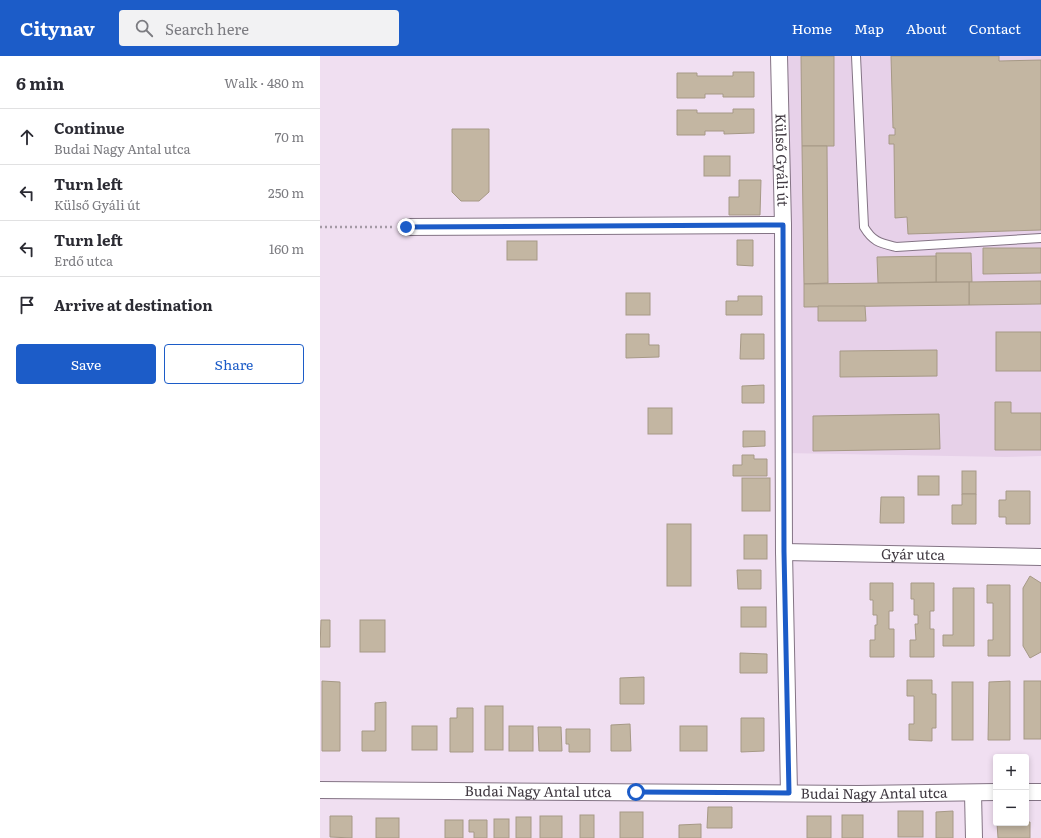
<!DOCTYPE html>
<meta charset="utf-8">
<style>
:root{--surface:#fff;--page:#f2f2f3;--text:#2b2b33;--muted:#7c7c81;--line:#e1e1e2;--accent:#1c5cc8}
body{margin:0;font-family:Literata,serif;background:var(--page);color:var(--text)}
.controls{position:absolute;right:12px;bottom:12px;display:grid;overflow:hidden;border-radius:4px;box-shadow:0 2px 6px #0003}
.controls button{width:36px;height:36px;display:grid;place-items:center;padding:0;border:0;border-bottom:1px solid var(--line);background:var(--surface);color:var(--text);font:20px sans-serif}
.stop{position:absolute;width:12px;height:12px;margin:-9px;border:3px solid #1c5cc8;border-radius:50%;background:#fff}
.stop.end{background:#1c5cc8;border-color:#fff;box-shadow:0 1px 4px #0008}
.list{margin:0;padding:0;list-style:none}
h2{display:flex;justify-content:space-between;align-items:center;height:52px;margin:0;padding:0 16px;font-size:17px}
h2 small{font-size:13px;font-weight:400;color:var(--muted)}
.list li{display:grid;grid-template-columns:26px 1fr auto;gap:12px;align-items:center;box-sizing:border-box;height:56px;padding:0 16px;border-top:1px solid var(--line)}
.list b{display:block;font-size:15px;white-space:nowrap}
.list p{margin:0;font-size:13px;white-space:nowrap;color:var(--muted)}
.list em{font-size:13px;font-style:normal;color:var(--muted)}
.actions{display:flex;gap:8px;padding:12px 16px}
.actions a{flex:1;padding:9px 0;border:1px solid var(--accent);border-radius:4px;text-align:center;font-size:14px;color:var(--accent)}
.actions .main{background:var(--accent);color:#fff}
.icon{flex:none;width:22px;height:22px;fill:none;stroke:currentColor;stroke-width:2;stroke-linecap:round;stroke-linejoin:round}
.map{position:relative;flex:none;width:721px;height:782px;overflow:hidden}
header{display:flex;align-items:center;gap:24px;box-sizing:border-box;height:56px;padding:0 20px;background:var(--accent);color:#fff}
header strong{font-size:19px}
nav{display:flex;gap:22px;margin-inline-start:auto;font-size:14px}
.search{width:280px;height:36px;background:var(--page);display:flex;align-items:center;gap:10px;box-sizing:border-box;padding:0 14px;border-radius:4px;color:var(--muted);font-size:15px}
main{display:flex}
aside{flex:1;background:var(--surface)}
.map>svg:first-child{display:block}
.built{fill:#e7d1e9}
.building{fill:#c3b6a2;stroke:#a69986}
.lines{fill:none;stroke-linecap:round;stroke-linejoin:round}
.service-casing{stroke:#847485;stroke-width:10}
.minor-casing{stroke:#847485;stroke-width:18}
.path{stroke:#a599a6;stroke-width:2.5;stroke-dasharray:2 3;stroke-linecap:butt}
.service{stroke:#fff;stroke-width:8}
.minor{stroke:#fff;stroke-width:16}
.route{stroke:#1c5cc8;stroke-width:5}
.labels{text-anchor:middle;stroke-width:3;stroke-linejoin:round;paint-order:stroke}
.street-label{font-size:14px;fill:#413a42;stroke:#feecff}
</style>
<header>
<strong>Citynav</strong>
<div class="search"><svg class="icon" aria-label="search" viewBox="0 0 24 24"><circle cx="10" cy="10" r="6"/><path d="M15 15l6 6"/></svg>Search here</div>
<nav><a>Home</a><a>Map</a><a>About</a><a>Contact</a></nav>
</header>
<main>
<aside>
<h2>6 min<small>Walk · 480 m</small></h2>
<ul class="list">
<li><svg class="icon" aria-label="ahead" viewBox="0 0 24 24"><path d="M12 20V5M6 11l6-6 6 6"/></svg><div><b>Continue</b><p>Budai Nagy Antal utca</p></div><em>70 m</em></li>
<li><svg class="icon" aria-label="left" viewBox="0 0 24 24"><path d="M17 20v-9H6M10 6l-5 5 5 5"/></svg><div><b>Turn left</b><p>Külső Gyáli út</p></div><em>250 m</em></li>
<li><svg class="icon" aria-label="left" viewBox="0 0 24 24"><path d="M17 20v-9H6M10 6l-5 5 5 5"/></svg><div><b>Turn left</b><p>Erdő utca</p></div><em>160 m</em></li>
<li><svg class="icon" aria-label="arrive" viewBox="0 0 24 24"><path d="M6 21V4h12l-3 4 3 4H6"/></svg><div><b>Arrive at destination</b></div></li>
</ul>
<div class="actions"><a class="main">Save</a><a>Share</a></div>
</aside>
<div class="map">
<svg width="721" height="782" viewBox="0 0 721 782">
<rect width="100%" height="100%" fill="#f0dff1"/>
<polygon class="built" points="458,0 721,0 721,400 686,401 464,397"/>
<g class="building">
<polygon points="481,0 514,0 514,90 482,90"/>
<polygon points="571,0 679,0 679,5 721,4 721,174 588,178 587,161 575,162 574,88 569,88 569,79 575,79 575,72 573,72"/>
<polygon points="413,16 434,16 434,41 403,41 403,38 385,38 385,42 357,42 357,17 377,17 377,20 413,20"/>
<polygon points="413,53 434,53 434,77 404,78 404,75 385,75 385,79 357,79 357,54 377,54 377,57 413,57"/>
<polygon points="132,73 169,73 169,136 159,145 141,145 132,136"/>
<polygon points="482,90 507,90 508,227 484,228"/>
<rect x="384" y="100" width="26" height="20"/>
<polygon points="419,124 441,124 440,159 409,159 409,141 419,141"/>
<polygon points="417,184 433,184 433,210 417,209"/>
<rect x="187" y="185" width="30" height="19"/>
<polygon points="663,192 721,192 721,217 663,218"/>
<polygon points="616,197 651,197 652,226 616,226"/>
<polygon points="616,200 616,226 558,227 557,201"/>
<polygon points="721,225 721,248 649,249 649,226"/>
<polygon points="649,226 649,249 484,251 484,228"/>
<rect x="306" y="237" width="24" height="22"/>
<polygon points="418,240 442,240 442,259 406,259 406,245 418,245"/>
<polygon points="498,250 545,250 546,265 498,265"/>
<rect x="676" y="276" width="45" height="39"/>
<polygon points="306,278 329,278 329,289 339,289 339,301 306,302"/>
<polygon points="421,278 444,278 444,303 420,303"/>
<polygon points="617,294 617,320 520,321 520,295"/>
<polygon points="444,329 444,347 422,347 422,330"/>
<polygon points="675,346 691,346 691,357 721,357 721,394 675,394"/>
<rect x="328" y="352" width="24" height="26"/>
<polygon points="619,358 620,393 493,395 493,360"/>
<polygon points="423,375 445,375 445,390 423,391"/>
<polygon points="422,399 434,399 434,403 447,403 447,420 413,420 413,409 422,409"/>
<rect x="642" y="415" width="14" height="23"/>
<rect x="598" y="420" width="21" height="19"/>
<rect x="422" y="422" width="28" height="33"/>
<polygon points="686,435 710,435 710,468 686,468 686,461 679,461 679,444 686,444"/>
<polygon points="642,438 656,438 656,468 632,468 632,449 642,449"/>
<polygon points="561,441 584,441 584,467 560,467"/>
<rect x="347" y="468" width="24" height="62"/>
<rect x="424" y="479" width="23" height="24"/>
<polygon points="417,514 441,514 441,533 418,533"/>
<polygon points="710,520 721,527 721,596 710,602 703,590 703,532"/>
<polygon points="550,527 573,527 573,555 569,555 569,573 574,573 574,601 550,601 550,584 555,584 555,569 557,569 557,559 553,559 553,544 550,544"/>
<polygon points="591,527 614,527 614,555 610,555 610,573 614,573 614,601 590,601 590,584 596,584 595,568 598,568 598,559 594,559 594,543 591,543"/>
<polygon points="667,529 690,529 690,600 668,600 668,584 673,584 673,547 667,547"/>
<polygon points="633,532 654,532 654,590 623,590 623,579 633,579"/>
<rect x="421" y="551" width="25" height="20"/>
<polygon points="1,564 10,564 10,591 0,591"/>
<rect x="40" y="564" width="25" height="32"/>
<polygon points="420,597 447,598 447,617 420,617"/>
<polygon points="324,621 324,648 300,648 300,622"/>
<polygon points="587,624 612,624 612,638 616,638 616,672 612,672 612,685 589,684 589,668 594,668 594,640 587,640"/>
<polygon points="2,625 20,626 20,695 2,695"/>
<polygon points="690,625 690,684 668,684 669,626"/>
<rect x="704" y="625" width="17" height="58"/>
<rect x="632" y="626" width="21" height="58"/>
<polygon points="66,646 66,695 42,695 42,675 55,675 55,647"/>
<rect x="165" y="650" width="18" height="44"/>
<polygon points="137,652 153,652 153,696 130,696 130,662 137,662"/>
<polygon points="421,662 444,662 444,695 421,696"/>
<polygon points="310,668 311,695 291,695 291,669"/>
<rect x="92" y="670" width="25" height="24"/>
<rect x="189" y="670" width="24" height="25"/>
<rect x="360" y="670" width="27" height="25"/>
<polygon points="218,671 241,671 242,695 219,695"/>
<polygon points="246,673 270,673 270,696 249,696 249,688 246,688"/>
<polygon points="388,751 412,751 412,772 387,772"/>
<rect x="578" y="755" width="25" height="26"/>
<polygon points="633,755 633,782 616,782 616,756"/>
<rect x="300" y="756" width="23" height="26"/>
<rect x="260" y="759" width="14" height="23"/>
<rect x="522" y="759" width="21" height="23"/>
<polygon points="10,760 32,760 32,782 10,781"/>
<rect x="220" y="760" width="22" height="22"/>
<rect x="487" y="760" width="24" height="22"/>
<rect x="196" y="761" width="15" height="21"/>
<rect x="56" y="762" width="23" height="20"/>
<rect x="174" y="763" width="15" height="19"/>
<rect x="125" y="764" width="18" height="18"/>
<polygon points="149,764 167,764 167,782 154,782 154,776 149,776"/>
<polygon points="706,766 710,766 710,782 678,782 677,767"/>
<polygon points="381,768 381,782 359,782 359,769"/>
</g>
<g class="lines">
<g class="service-casing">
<path id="service" d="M 536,0 L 544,171 C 553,186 560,187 576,191 L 721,182"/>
</g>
<g class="minor-casing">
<g id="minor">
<path id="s1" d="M 459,0 L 463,169 L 464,496 L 469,737"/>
<polyline points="86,171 463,169"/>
<path id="s2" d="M 464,496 L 721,501"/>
<path id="s3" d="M 0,734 L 538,738 L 676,736"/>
<polyline points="706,736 721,736"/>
<polyline points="653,737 654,782"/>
</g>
</g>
<polyline class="path" points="0,171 72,171"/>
<use href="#service" class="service"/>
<use href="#minor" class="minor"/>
</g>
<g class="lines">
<polyline class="route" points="86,171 463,169 464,496 469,737 316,736"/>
</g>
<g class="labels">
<g class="street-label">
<text dy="5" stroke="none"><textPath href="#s1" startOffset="104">Külső Gyáli út</textPath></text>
<text dy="5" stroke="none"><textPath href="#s2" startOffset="129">Gyár utca</textPath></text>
<text dy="5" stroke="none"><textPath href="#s3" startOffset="218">Budai Nagy Antal utca</textPath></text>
<text dy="5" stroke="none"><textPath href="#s3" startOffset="554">Budai Nagy Antal utca</textPath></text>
</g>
</g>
</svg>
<div class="controls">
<button>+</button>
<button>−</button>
</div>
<div class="stop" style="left:316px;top:736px"></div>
<div class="stop end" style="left:86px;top:171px"></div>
</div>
</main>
